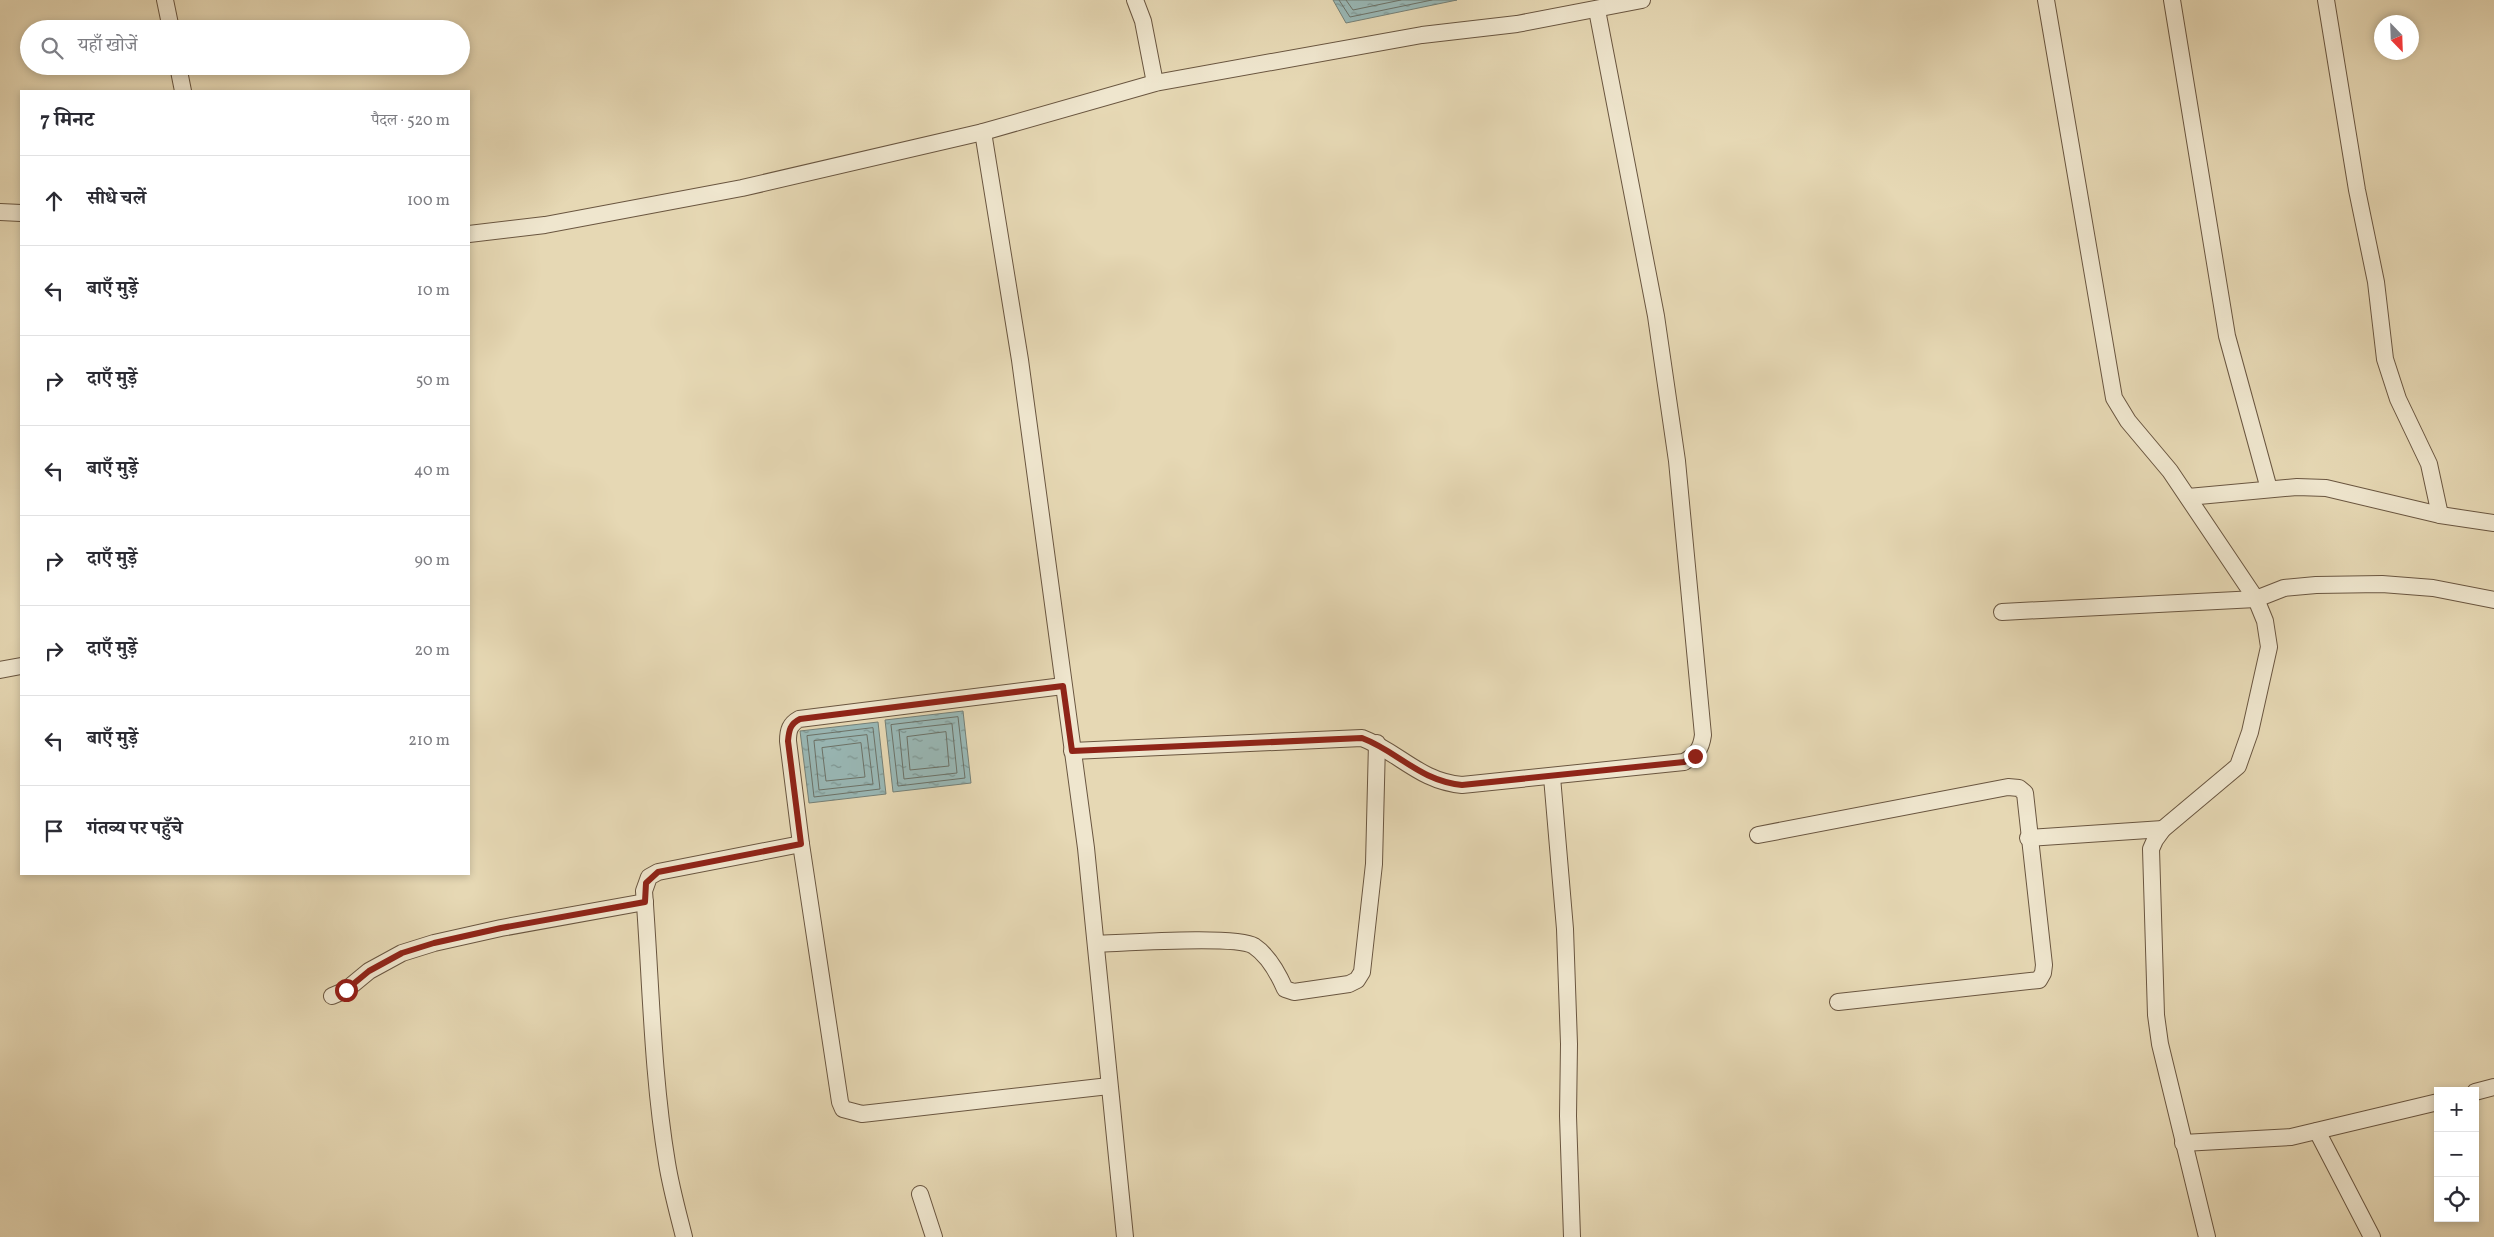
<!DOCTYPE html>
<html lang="hi">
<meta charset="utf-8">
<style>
:root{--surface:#fff;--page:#f7f7f7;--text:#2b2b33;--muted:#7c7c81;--line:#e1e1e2}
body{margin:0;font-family:Vollkorn,"Noto Serif Devanagari",serif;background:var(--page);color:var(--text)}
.controls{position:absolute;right:15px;bottom:15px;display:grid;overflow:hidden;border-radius:0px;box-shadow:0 2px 8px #0003}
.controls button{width:45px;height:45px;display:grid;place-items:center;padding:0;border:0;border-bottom:1px solid var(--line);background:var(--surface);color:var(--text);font:25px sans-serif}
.compass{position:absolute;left:2374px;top:15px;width:45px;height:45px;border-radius:50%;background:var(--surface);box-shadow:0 2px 8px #0003;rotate:157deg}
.stop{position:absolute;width:15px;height:15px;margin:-11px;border:4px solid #8f2418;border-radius:50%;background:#fff}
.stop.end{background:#8f2418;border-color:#fff;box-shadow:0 1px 5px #0008}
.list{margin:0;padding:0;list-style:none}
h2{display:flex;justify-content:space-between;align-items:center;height:65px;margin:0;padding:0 20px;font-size:21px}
h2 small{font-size:16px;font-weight:400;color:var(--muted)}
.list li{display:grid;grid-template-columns:32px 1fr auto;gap:15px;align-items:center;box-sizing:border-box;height:90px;padding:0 20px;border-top:1px solid var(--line)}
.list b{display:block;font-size:19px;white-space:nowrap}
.list em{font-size:16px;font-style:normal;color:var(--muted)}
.icon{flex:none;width:28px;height:28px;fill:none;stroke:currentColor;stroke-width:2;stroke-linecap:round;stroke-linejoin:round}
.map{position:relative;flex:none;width:2494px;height:1237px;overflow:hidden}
.search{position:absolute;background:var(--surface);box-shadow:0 2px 8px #0003;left:20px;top:20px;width:450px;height:55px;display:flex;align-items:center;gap:12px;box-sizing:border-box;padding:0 18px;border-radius:28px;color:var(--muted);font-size:19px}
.panel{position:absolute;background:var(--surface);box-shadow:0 2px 8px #0003;left:20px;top:90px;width:450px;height:785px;border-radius:0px}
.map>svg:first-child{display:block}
.water{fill:url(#water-ripples);stroke:#758077}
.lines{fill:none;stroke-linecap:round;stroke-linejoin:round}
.shore{stroke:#6c7268;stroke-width:1}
.minor-casing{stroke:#6a5640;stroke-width:18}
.minor{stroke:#efe6ce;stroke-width:16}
.route{stroke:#8f2418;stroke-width:6}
</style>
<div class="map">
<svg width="2494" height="1237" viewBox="0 0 2494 1237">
<defs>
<pattern id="water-ripples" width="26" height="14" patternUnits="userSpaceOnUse" patternTransform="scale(1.25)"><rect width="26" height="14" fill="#99b8b6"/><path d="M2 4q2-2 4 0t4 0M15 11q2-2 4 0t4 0" fill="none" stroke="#7e9693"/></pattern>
</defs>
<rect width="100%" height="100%" fill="#e6d8b4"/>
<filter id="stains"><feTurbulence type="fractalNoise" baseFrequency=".004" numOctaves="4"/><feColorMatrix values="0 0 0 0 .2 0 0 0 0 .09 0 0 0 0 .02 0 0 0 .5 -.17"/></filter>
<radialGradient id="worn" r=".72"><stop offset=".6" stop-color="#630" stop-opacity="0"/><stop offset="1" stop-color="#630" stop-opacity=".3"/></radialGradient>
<g class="water">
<polygon points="1333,0 1457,0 1346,23"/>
<polygon points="963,711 971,783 893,792 885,720"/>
<polygon points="878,722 886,794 809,803 800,731"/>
</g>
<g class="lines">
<g class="shore">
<polyline points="1339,0 1350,17 1432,0"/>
<polyline points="1346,0 1353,10 1401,0"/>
<polygon points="958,717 965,778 898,786 891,725"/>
<polygon points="952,724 957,773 904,779 899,730"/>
<polygon points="873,728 880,789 814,797 807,736"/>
<polygon points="946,732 949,766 910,770 907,737"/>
<polygon points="867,735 873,784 819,790 814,741"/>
<polygon points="861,743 865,777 826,781 822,748"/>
</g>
<g class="minor-casing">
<g id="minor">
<polyline points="165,0 171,29"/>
<polyline points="1135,0 1143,21 1155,83"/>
<polyline points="2046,0 2114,398 2128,421 2170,471 2256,599 2265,621 2269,647 2250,732 2238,766 2163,829 2155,840 2151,849 2156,1015 2160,1044 2207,1237"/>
<polyline points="2172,0 2227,336 2269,489"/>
<polyline points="2326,0 2357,190 2376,282 2385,359 2398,399 2429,464 2440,515"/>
<polyline points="178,66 183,91"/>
<polyline points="983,132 1020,360 1086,848 1125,1237"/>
<polyline points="0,212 21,213"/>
<polyline points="469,234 545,225 742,188 983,132 1155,83 1422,35 1517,24 1642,0"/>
<polyline points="2188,497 2297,487 2326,488 2440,515 2494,523"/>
<polyline points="2002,612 2256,599 2284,588 2316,585 2382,584 2433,588 2494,600"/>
<polyline points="0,670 21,666"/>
<path d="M 1063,686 L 799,719 C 790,724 788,730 788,741 L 801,844 L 840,1102 L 843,1109 L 862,1114 L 1109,1086"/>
<path d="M 1072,751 L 1362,738 C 1399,752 1419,781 1462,785 L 1684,762 C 1696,755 1701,750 1703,735 L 1677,461 L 1656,316 L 1597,10"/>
<polyline points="1552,777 1565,929 1569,1044 1568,1116 1572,1237"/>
<polyline points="1758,835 2008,787 2019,788 2025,793 2044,965 2043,973 2039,980 1838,1002"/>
<polyline points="2028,838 2163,829"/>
<path d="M 1097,944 C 1125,943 1236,935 1254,946 C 1269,956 1278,973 1285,989 L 1294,992 L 1349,984 L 1357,980 L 1362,972 L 1374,864 L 1377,743"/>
<polyline points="332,996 346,990 369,971 402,953 434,943 501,928 645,902"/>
<polyline points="2475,1092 2494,1087"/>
<polyline points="2317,1131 2372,1237"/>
<polyline points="2183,1143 2291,1137 2438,1102"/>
<polyline points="920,1194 934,1237"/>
<path d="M 684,1237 C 678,1213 671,1188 667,1163 C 652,1073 651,982 644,891 L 649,877 L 658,872 L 801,844"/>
</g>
</g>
<use href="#minor" class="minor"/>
</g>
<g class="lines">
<path class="route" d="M 346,990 L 369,971 L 402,953 L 434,943 L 501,928 L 645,902 L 646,883 L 658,872 L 801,844 L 788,741 C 789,730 790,724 800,719 L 1063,686 L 1072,751 L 1362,738 C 1399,752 1418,780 1462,785 L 1684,762 L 1695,756"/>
</g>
<rect width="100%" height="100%" filter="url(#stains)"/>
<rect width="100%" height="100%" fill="url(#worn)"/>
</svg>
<div class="controls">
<button>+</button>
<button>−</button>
<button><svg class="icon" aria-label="locate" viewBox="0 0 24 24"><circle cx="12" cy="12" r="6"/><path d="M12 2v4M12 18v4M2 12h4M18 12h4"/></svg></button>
</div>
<svg class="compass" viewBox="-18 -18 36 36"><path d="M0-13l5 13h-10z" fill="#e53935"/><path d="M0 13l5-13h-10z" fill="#7c7c81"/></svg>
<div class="stop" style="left:346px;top:990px"></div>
<div class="stop end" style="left:1695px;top:756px"></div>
<div class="search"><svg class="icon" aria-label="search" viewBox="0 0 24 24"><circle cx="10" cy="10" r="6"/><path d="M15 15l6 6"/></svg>यहाँ खोजें</div>
<section class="panel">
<h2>7 मिनट<small>पैदल · 520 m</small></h2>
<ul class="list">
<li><svg class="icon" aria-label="ahead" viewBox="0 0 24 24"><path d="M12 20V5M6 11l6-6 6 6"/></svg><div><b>सीधे चलें</b></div><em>100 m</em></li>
<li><svg class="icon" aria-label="left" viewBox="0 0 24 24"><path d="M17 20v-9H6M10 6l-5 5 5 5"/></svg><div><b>बाएँ मुड़ें</b></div><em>10 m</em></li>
<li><svg class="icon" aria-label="right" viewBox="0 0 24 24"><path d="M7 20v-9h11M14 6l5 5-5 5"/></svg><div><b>दाएँ मुड़ें</b></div><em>50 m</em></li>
<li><svg class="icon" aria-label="left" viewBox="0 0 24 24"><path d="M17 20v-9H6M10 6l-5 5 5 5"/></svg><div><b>बाएँ मुड़ें</b></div><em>40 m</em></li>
<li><svg class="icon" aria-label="right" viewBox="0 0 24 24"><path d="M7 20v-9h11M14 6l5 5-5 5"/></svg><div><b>दाएँ मुड़ें</b></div><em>90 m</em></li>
<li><svg class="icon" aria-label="right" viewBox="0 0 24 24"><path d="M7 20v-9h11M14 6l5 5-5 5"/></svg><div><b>दाएँ मुड़ें</b></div><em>20 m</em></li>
<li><svg class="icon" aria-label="left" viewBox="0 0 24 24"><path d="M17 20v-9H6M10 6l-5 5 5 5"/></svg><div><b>बाएँ मुड़ें</b></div><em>210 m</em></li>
<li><svg class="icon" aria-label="arrive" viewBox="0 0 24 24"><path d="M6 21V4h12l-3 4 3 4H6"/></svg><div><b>गंतव्य पर पहुँचे</b></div></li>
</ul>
</section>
</div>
